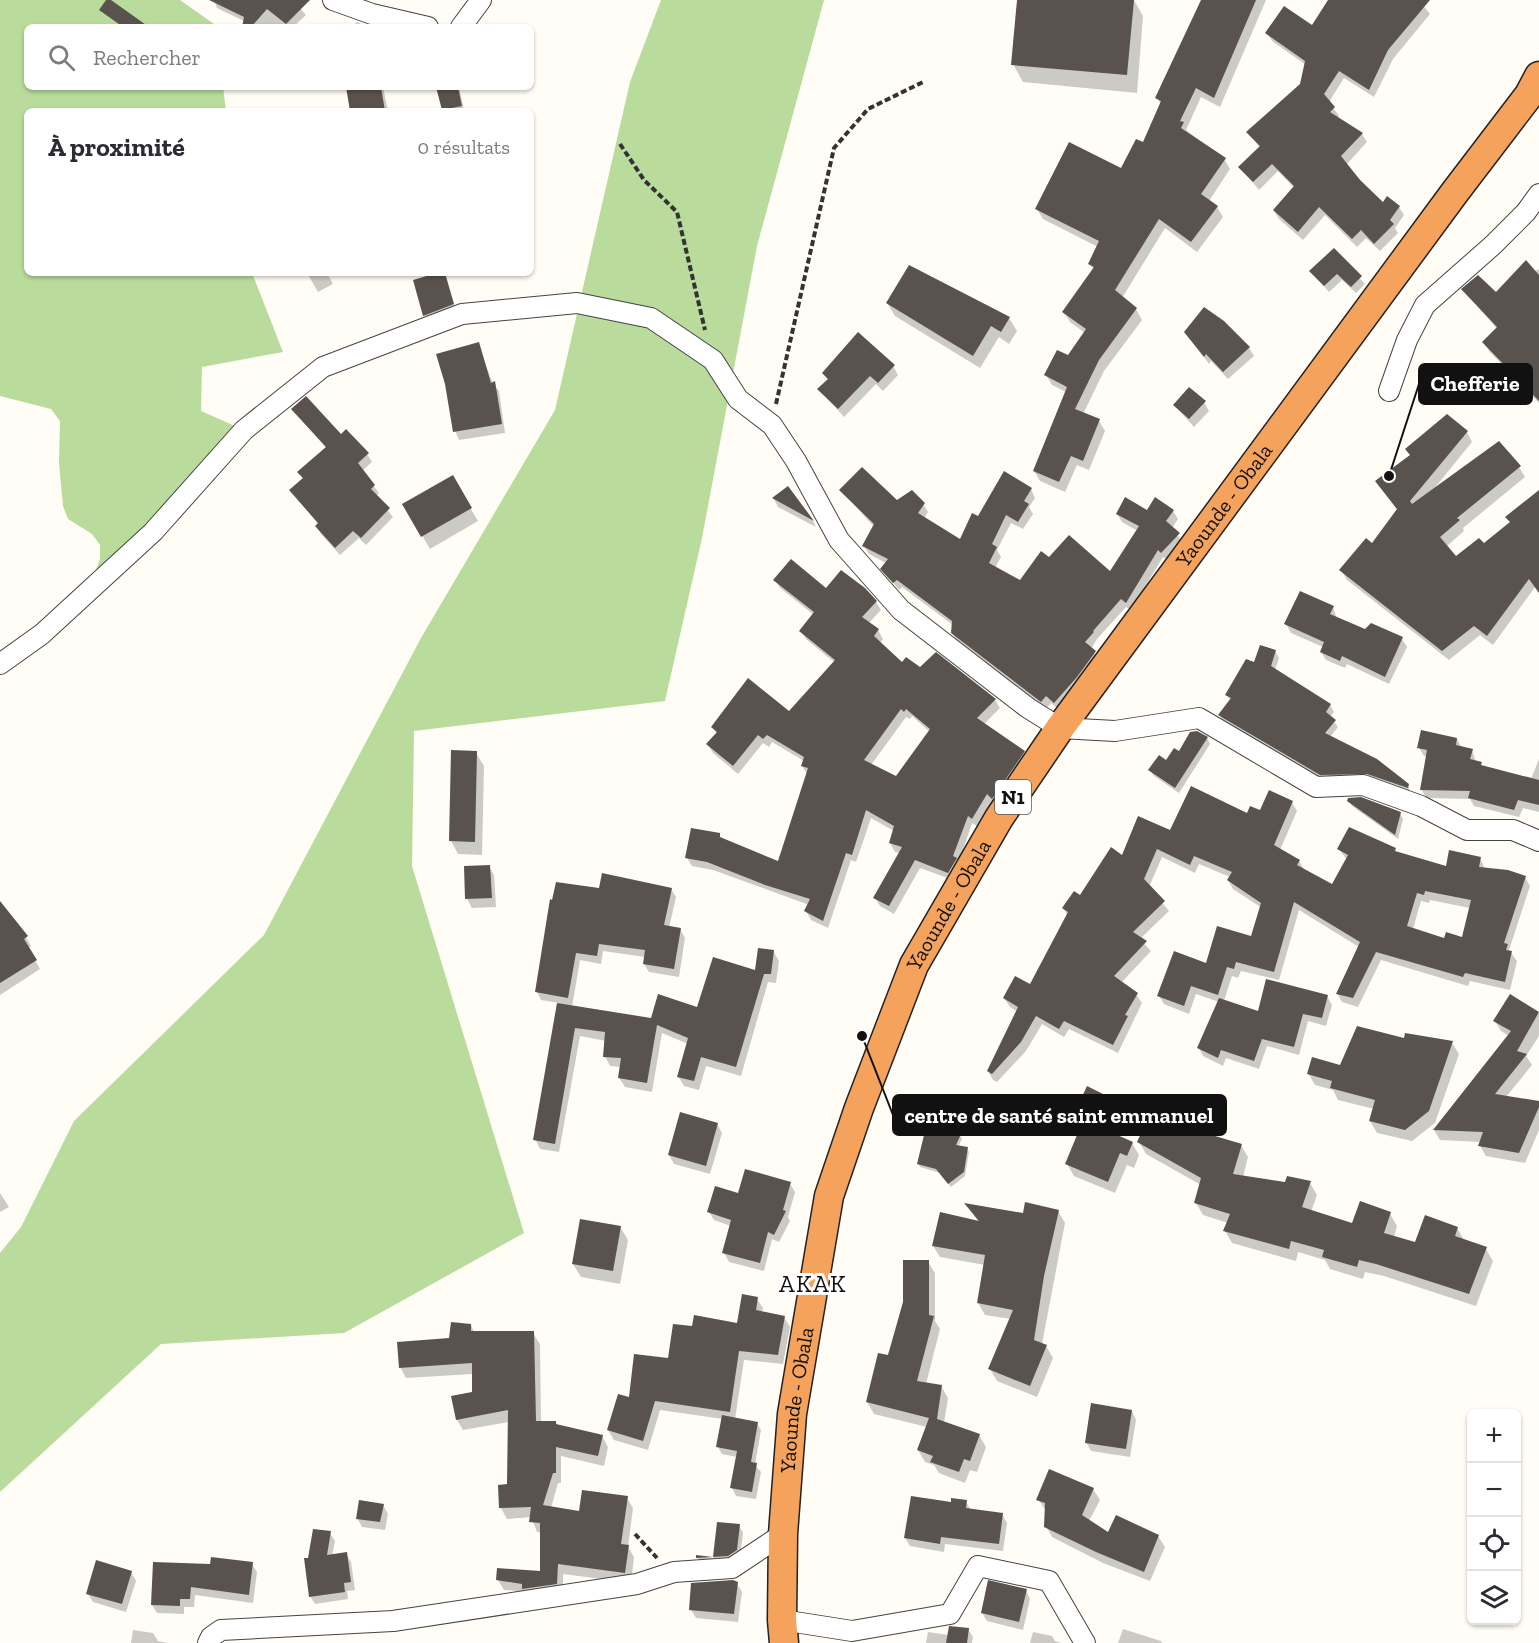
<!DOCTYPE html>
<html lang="fr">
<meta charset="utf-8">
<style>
:root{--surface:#fff;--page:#f7f7f7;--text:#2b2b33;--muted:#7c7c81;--line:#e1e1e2}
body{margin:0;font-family:"Zilla Slab",serif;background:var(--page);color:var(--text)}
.controls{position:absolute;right:18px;bottom:18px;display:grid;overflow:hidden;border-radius:9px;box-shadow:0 2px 4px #0004}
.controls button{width:54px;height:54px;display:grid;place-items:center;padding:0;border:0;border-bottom:2px solid var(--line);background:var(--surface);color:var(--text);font:30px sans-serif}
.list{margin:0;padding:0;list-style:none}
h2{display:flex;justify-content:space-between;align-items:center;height:78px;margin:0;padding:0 24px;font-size:26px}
h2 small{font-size:20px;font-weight:400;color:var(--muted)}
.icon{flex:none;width:33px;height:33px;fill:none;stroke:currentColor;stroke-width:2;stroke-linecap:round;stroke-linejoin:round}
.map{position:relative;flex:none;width:1539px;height:1643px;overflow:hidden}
.search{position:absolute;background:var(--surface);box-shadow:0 2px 4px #0004;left:24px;top:24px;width:510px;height:66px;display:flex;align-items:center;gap:15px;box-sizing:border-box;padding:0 21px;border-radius:9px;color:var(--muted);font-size:22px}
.panel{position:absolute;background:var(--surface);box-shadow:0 2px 4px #0004;left:24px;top:108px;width:510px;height:168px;border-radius:9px}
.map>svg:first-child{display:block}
.forest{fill:#b9dc9c}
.shadow{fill:#0003;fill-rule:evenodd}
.building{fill:#5a524d;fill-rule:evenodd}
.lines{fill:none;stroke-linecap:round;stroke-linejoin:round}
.minor-casing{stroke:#444;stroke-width:22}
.highway-casing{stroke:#222;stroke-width:31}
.path{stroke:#333;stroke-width:4;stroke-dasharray:6 3;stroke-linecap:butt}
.minor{stroke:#fff;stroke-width:20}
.highway{stroke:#f5a25d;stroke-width:28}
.labels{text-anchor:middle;stroke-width:6;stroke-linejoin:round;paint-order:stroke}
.shield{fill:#fff;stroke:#585858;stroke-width:1.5}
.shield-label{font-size:20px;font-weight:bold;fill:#111}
.street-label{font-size:21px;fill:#111;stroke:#fff}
.quarter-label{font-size:24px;letter-spacing:1.5px;fill:#111;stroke:#fff}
.leader{fill:none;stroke:#111;stroke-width:2}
.callout-dot{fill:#111;stroke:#fff;stroke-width:2}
.callout{fill:#111;stroke:#111;stroke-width:2}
.callout-label{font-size:22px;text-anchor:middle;font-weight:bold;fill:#fff}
</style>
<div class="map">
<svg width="1539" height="1643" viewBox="0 0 1539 1643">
<rect width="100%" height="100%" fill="#fffdf5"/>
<g class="forest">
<polygon points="0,0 180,0 214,24 215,27 27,27 27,87 223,87 226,111 27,111 27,273 252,273 283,352 202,367 201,411 244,430 88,592 100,559 100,545 92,534 68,519 63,506 59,463 60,421 51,409 0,396"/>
<polygon points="661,0 824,0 757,246 702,538 665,701 414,731 412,866 524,1233 344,1333 161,1344 0,1492 0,1253 21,1227 74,1121 264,935 421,638 555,410 630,82"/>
</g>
<g class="shadow">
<polygon points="214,0 293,0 306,15 293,27 243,27 244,21 217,8"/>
<polygon points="1019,0 1134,0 1143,16 1137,93 1023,82 1013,64"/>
<polygon points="1207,0 1266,0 1220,107 1201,97 1186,130 1224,159 1230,169 1209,201 1217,207 1223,217 1197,252 1165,228 1122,298 1136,309 1142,320 1104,371 1083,414 1099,421 1105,431 1089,470 1077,465 1065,492 1040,481 1034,471 1066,392 1052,385 1046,375 1068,357 1085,333 1070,322 1064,312 1094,270 1090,264 1098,247 1043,219 1037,209 1122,170 1144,144 1161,105 1157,98"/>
<polygon points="1330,0 1419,0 1430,14 1393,59 1374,97 1344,78 1329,102 1339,116 1337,118 1362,134 1367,142 1346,165 1383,204 1399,207 1404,215 1395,228 1398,233 1380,251 1366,238 1357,247 1325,215 1303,240 1279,219 1274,211 1294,188 1278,171 1259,190 1240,167 1260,148 1248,132 1302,85 1306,65 1272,41 1267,33 1312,28"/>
<polygon points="356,22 369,27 355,27"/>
<polygon points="348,87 383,87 388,111 352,111"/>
<polygon points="439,87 459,87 464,111 444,111"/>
<polygon points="1334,250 1365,284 1356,293 1342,280 1329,292 1311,271"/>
<polygon points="910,267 1009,318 1017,331 1009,344 999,337 980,368 895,316 887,303"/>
<polygon points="1539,269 1539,403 1489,351 1484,342 1497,329 1463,289 1496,294"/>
<polygon points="307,273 327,273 333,284 318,292"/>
<polygon points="443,273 457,313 429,324 424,315"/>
<polygon points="1186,332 1249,348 1254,356 1228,379 1211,361 1209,364"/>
<polygon points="478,344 493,384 499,391 505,433 459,440 455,431"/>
<polygon points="893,366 898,375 883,391 876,384 844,417 819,389 828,380 824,373"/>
<polygon points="1204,402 1209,411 1194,427 1174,405"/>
<polygon points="293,409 341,436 367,454 372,462 362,471 379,493 376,496 393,517 366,545 359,538 340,555 321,534 317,527 319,525 291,491 304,480 299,472 327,449"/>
<polygon points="1467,432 1472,442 1433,490 1519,467 1525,477 1463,528 1464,531 1446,547 1456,558 1484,545 1539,503 1539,592 1535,587 1493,645 1480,635 1449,660 1347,580 1341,570 1372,545 1398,511 1377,482"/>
<polygon points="452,477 478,521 430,549 404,504"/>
<polygon points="788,488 813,521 816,527 778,507 774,499"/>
<polygon points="1031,489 1035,498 1029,507 1033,514 1023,529 1011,523 997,550 1001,557 995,568 1020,582 1050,560 1111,573 1138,531 1122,522 1117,514 1173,511 1178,519 1172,528 1183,542 1167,560 1163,557 1131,610 1126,607 1097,639 1091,649 1100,660 1060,710 1051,703 1046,709 1041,706 957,641 952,633 953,625 902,587 899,590 882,569 886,563 869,554 864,546 874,527 841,490 897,502 923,504 928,512 924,519 960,542 979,518"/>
<path d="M 775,580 L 876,602 L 881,610 L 869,623 L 878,630 L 883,639 L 880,643 L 902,664 L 995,700 L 1000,708 L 984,724 L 1024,752 L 1029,760 L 997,806 L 992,801 L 977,826 L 972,823 L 953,880 L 920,868 L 894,914 L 880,906 L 875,898 L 900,853 L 895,852 L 890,843 L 894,831 L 871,818 L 856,862 L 851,860 L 828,928 L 811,920 L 806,911 L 809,905 L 713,870 L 692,866 L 687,858 L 719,835 L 722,840 L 779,863 L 807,774 L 802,766 L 804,761 L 772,742 L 769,747 L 763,743 L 738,774 L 713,753 L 708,745 L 717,734 L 713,727 L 790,713 L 834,662 L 806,639 L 801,631 L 814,615 L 780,588 ZM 912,716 L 930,732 L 897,778 L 871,765 L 906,717 L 910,719 Z"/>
<polygon points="1333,607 1337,619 1366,631 1402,639 1407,647 1389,684 1347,664 1345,668 1326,660 1321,652 1323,647 1291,633 1286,624"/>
<polygon points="1275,651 1279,658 1275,670 1330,705 1334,712 1330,717 1338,727 1330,737 1408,785 1411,794 1325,781 1223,722 1220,715 1231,701 1227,695 1255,664"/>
<polygon points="1207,738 1210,744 1179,793 1154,776 1150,770"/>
<polygon points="1457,739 1462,748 1472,750 1476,762 1483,767 1531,779 1539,759 1539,812 1523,808 1519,817 1474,806 1470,799 1426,798 1422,790 1428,757 1424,756 1419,748"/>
<polygon points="476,753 484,766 482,855 458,854 451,841"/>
<polygon points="1349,801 1400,813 1403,819 1398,839 1352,806"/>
<path d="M 1292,803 L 1297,811 L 1280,850 L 1299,861 L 1305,871 L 1332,886 L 1347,860 L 1339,849 L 1394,849 L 1396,853 L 1447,868 L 1480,858 L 1485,869 L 1525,877 L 1530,886 L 1509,950 L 1517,961 L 1510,990 L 1470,981 L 1468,986 L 1381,960 L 1358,1007 L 1342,1002 L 1337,993 L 1359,947 L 1299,910 L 1279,980 L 1241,971 L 1238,978 L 1232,976 L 1224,1001 L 1259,1013 L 1327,996 L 1332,1005 L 1326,1026 L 1308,1021 L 1299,1055 L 1267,1046 L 1259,1069 L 1226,1058 L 1223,1066 L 1203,1056 L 1199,1048 L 1219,1002 L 1196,994 L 1189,1014 L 1164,1004 L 1159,996 L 1252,938 L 1262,908 L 1233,889 L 1228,880 L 1230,877 L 1199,864 L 1195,873 L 1162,857 L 1149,887 L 1169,911 L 1140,939 L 1151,951 L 1121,983 L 1136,994 L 1142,1003 L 1118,1053 L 1069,1029 L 1064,1037 L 1042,1024 L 1026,1051 L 997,1082 L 993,1080 L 988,1071 L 1018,1012 L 1010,1007 L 1004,998 L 1030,986 L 1068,916 L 1063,908 L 1080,898 L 1123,857 L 1171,832 L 1248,815 ZM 1430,900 L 1470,908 L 1463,939 L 1445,940 L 1413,929 L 1421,901 L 1429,903 Z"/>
<polygon points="489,867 494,875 496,907 472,908 467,899 465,868"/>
<polygon points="600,889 671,889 676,897 669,928 680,929 685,938 679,977 649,972 644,964 645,957 603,951 601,964 580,960 572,1007 652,1020 698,1009 756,972 773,951 779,961 776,983 768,982 741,1076 706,1066 699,1090 684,1086 678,1076 688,1044 662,1033 652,1092 625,1087 619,1078 621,1067 610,1066 605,1056 606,1041 580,1036 559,1152 540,1149 535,1139 559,1003 541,1000 537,992"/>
<polygon points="0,906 26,937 31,946 28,948 40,969 0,995"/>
<polygon points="1510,996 1539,1014 1539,1036 1526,1056 1532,1065 1506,1097 1539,1102 1539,1130 1525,1163 1486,1156 1480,1146 1481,1142 1440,1140 1434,1130 1509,1036 1501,1031 1495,1021"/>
<polygon points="1405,1040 1452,1043 1459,1054 1435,1123 1412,1141 1377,1133 1370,1121 1374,1109 1338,1100 1333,1090 1315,1085 1308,1073 1340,1066"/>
<polygon points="1110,1099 1117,1111 1106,1132 1132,1143 1139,1155 1134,1168 1127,1165 1115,1193 1074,1176 1067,1164 1081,1130 1073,1118"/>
<polygon points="1179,1109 1209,1125 1217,1138 1241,1145 1248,1157 1243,1177 1286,1184 1310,1183 1317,1195 1311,1212 1353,1225 1390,1214 1397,1226 1394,1237 1416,1244 1457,1228 1464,1240 1486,1249 1493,1261 1476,1306 1384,1276 1365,1272 1363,1279 1330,1269 1325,1260 1298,1252 1296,1261 1232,1243 1225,1231 1228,1223 1203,1215 1196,1203 1201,1185 1146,1154 1139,1142 1173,1120"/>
<polygon points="717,1124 722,1133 710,1174 674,1164 669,1155"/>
<polygon points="960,1135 962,1139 958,1147 967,1149 969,1152 965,1176 951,1187 940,1173 920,1167 918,1163 934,1137"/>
<polygon points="790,1184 795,1192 788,1217 790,1221 779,1242 772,1239 764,1271 729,1262 724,1253 731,1226 714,1220 709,1212 739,1195"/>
<polygon points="0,1193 9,1207 0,1212"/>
<polygon points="967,1205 1024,1215 1058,1211 1065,1223 1042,1344 1046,1346 1053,1358 1037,1397 997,1381 990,1369 1011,1319 985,1315 978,1303 985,1265 940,1257 933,1246 979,1223"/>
<polygon points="620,1227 628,1240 620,1284 581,1277 573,1264"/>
<polygon points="928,1262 935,1273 935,1321 940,1329 926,1384 941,1386 948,1398 944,1423 979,1435 986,1447 977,1472 970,1470 965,1483 939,1473 934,1465 925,1462 918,1450 927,1427 874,1414 867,1402"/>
<polygon points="757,1299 763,1308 762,1313 784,1317 790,1327 783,1364 744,1360 735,1419 757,1423 761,1430 755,1465 761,1472 756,1499 736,1496 732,1488 737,1457 722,1454 718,1447 723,1419 660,1410 648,1450 614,1440 608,1430 630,1399 670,1359 693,1328 738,1325"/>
<polygon points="471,1325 474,1332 533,1333 540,1344 541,1422 556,1422 558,1426 602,1436 608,1447 604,1466 561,1456 561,1483 558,1483 551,1508 580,1512 627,1498 633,1508 628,1547 634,1557 631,1583 563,1574 563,1594 504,1590 498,1580 542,1572 542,1533 537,1532 531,1517 507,1519 501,1508 508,1485 509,1422 463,1430 457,1420 453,1397 474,1393 473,1374 406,1378 400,1367"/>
<polygon points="1132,1411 1136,1420 1130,1457 1091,1451 1086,1442"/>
<polygon points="1093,1489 1100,1500 1089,1521 1108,1534 1158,1536 1165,1547 1150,1581 1103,1563 1052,1537 1046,1526 1046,1511 1038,1499"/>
<polygon points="966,1502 971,1510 1002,1514 1007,1523 1003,1551 945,1544 944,1552 910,1546 905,1538 952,1503"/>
<polygon points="383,1505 388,1514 385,1530 362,1527 357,1518"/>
<polygon points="718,1523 739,1526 743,1533 740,1558 701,1566 697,1556 714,1558"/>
<polygon points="330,1533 335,1541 332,1556 346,1554 351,1562 355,1590 347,1591 348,1599 315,1604 310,1596 310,1559"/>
<polygon points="252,1564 257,1572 253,1603 195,1595 194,1607 184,1607 184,1614 157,1613 152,1605 212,1566"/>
<polygon points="131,1572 136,1581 126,1612 93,1602 88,1594"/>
<polygon points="737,1584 742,1592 738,1622 696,1618 691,1610"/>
<polygon points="1026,1590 1030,1599 1023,1630 987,1621 982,1613"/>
<polygon points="968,1629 973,1637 972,1643 926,1643 928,1632 949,1635"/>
<polygon points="1123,1629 1161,1641 1162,1643 1118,1643"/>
<polygon points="133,1630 153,1633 158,1641 168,1643 131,1643"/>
<polygon points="1033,1632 1052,1636 1055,1641 1061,1643 1030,1643"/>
</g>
<g class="building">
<polygon points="106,0 111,0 149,27 123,27 99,10"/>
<polygon points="209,0 310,0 286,24 267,9 251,27 242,27 244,17"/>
<polygon points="1017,0 1134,0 1127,75 1011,65"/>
<polygon points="1201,0 1256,0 1214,98 1196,88 1180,121 1184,122 1181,128 1226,158 1201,194 1218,206 1191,242 1159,219 1115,290 1137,308 1099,360 1075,409 1100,419 1083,461 1071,456 1059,482 1033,471 1067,387 1044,375 1057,350 1068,355 1086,329 1062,312 1094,267 1088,264 1099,241 1035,209 1069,142 1121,168 1136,139 1143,142 1161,101 1155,98"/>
<polygon points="1328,0 1430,0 1388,50 1369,90 1339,71 1324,94 1335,107 1330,112 1363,133 1341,156 1360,180 1383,202 1387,196 1400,206 1390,220 1394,224 1374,244 1361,230 1352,239 1319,207 1298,232 1273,210 1294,186 1272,164 1253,182 1238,167 1260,146 1246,132 1300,84 1305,61 1265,33 1284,6 1312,25"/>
<polygon points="346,87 381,87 385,111 350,111"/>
<polygon points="436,87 458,87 462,106 442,110"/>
<polygon points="1334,248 1362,276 1351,287 1337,274 1324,286 1309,271"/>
<polygon points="1526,260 1539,275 1539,401 1482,342 1497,327 1461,289 1478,275 1496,292"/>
<polygon points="909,265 1010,317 1001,332 991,326 973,356 886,303"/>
<polygon points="437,273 445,273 454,304 423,316 413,280"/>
<polygon points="1204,307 1224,321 1250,347 1223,372 1206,354 1204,357 1184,332"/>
<polygon points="858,332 895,365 878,383 870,376 838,409 817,389 828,379 822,373"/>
<polygon points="479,342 491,383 495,381 502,424 453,432 445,384 436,354"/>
<polygon points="1189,387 1206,401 1189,419 1173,405"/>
<polygon points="306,396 341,434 346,429 369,453 358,463 375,485 371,489 390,508 361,538 353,531 335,548 315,526 318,523 289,490 303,478 297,472 326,447 291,409"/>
<polygon points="1447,414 1468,431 1410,501 1412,504 1499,441 1521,466 1457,518 1460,520 1440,537 1456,556 1479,538 1484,543 1510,522 1505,517 1539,490 1539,593 1529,579 1487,636 1474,626 1442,651 1339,570 1366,538 1372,543 1397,509 1375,481 1410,455 1405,449"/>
<polygon points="862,467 897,500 912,490 925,503 918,513 960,539 972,513 978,516 1004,471 1032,488 1024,501 1029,504 1018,522 1006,515 992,544 997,547 989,563 1020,580 1041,551 1049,557 1069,535 1110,571 1139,526 1116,514 1125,497 1147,510 1155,497 1174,510 1166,521 1180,533 1161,553 1158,550 1126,603 1121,599 1093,631 1094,632 1085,642 1096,651 1077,677 1054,703 1046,696 1041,702 951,633 952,621 897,580 893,583 880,569 888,559 862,546 874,524 839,490"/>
<polygon points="453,475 472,508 421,537 402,504"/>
<polygon points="788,486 814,521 772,498"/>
<path d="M 791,559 L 826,588 L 841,570 L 865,588 L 877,601 L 862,617 L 879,629 L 874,636 L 902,662 L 906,657 L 920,667 L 936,652 L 996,699 L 977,718 L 1025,751 L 992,799 L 987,794 L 972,819 L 968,816 L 953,856 L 957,858 L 948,873 L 915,860 L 889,906 L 873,898 L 902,847 L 889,843 L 894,826 L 866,810 L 852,855 L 846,853 L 823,921 L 804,911 L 810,899 L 765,885 L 707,862 L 685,858 L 691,828 L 720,833 L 720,837 L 778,861 L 808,768 L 801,766 L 804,757 L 767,735 L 763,739 L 758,735 L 733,766 L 706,744 L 717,732 L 711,727 L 748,678 L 789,711 L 835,660 L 799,631 L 814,612 L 773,580 ZM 901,709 L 904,712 L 906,709 L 930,729 L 896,776 L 864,760 Z"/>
<polygon points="1300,591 1334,606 1330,614 1365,629 1371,623 1403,637 1385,677 1342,656 1340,661 1320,652 1324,642 1284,624"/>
<polygon points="1260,645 1276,650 1271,666 1331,704 1326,712 1336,720 1325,733 1377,759 1409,784 1408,788 1367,774 1320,775 1218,715 1231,698 1225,695 1246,659 1254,662"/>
<polygon points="1421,730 1457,738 1456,745 1473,749 1470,759 1482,762 1481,765 1539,780 1539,805 1518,800 1514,810 1468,798 1470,791 1420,790 1427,750 1417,748"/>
<polygon points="1197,731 1208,737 1175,788 1148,770 1159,755 1166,760 1174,748 1179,751 1190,732"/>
<polygon points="451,750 477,751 475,842 449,841"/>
<path d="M 1191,786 L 1247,813 L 1250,806 L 1260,810 L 1269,790 L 1293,801 L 1274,845 L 1300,860 L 1297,865 L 1332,884 L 1348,855 L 1337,849 L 1349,827 L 1396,848 L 1395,851 L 1446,866 L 1449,850 L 1481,857 L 1479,867 L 1508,870 L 1526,876 L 1504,943 L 1508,944 L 1506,950 L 1512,951 L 1505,982 L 1465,973 L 1463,977 L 1376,952 L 1353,998 L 1336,994 L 1360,942 L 1294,902 L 1274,972 L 1236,962 L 1234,969 L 1227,967 L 1218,995 L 1191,986 L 1184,1006 L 1157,996 L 1174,951 L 1206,963 L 1217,926 L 1251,936 L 1261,903 L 1227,880 L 1232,872 L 1194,856 L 1190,865 L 1157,849 L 1144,879 L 1165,901 L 1133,932 L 1147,941 L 1114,976 L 1138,993 L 1125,1015 L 1128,1016 L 1113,1045 L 1064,1021 L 1059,1029 L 1036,1016 L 1021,1042 L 992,1074 L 987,1071 L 1018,1007 L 1003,998 L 1015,976 L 1030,984 L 1068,912 L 1062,908 L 1074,891 L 1080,895 L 1111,847 L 1122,855 L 1138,816 L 1170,830 ZM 1425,891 L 1471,900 L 1462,937 L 1446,932 L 1444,938 L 1407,926 L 1417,893 L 1424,895 Z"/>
<polygon points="1361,797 1401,812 1395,835 1347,801 1348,798"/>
<polygon points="490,865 492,898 465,899 464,866"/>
<polygon points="602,873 672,888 664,925 681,928 674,969 643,964 645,950 599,944 597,956 576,953 568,998 535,992 550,899 552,900 556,882 599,888"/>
<polygon points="0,901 28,936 24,939 37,960 0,983"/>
<polygon points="758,948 774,950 771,974 764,974 736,1067 701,1057 694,1081 677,1077 688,1038 657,1025 647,1083 618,1078 621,1058 603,1057 605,1032 575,1028 555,1144 533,1140 557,1003 651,1018 658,994 697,1007 713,957 755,970"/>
<polygon points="1266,979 1328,995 1322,1018 1303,1014 1294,1047 1262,1039 1254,1061 1221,1050 1218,1058 1197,1048 1219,998 1258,1011"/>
<polygon points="1510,994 1539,1012 1517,1051 1527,1054 1495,1094 1539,1101 1539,1107 1519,1153 1478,1146 1483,1132 1433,1130 1511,1031 1493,1021"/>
<polygon points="1357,1026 1404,1038 1405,1033 1453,1041 1429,1111 1405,1130 1369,1121 1375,1100 1330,1088 1332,1081 1307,1074 1312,1057 1340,1065"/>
<polygon points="1087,1086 1111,1098 1097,1126 1133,1142 1127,1156 1120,1153 1108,1182 1065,1164 1082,1123 1072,1118"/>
<polygon points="1179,1106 1210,1124 1205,1133 1242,1144 1233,1174 1285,1182 1287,1176 1311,1181 1302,1207 1352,1223 1360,1201 1391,1212 1384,1233 1415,1242 1425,1215 1458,1227 1455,1236 1487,1247 1469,1294 1376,1264 1359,1260 1357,1267 1322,1257 1324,1250 1291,1241 1289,1249 1223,1231 1230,1214 1194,1203 1201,1178 1137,1142 1152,1109 1173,1118"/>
<polygon points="680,1112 718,1123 706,1166 668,1155"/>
<polygon points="938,1125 961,1134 956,1145 968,1147 964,1172 948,1184 936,1169 917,1164 925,1131 933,1135"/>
<polygon points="745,1169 791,1182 783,1210 786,1211 774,1235 768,1232 760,1263 722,1253 731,1220 707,1212 715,1186 738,1193"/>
<polygon points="1025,1202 1059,1210 1044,1276 1034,1340 1047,1345 1030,1386 988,1369 1013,1310 977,1303 985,1255 932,1246 940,1212 979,1221 964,1203 1023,1213"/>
<polygon points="580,1219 621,1226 613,1271 572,1264"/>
<polygon points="903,1260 929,1260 929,1315 934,1316 917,1381 942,1385 937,1419 980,1434 970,1461 964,1459 959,1472 930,1462 933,1456 917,1450 929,1418 866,1402 878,1353 888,1355 903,1302"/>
<polygon points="742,1294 758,1297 756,1310 785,1316 778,1355 739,1351 730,1412 655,1401 643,1441 607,1430 618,1394 629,1397 634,1354 668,1358 673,1324 692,1326 694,1315 737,1323"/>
<polygon points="451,1322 471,1324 471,1331 534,1331 536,1421 556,1421 556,1424 603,1435 598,1456 556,1447 556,1473 553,1473 543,1505 579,1511 582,1490 628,1496 621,1544 629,1545 625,1573 558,1564 557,1584 522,1589 522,1584 496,1580 497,1568 540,1571 540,1523 529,1522 531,1507 499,1508 498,1485 507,1484 508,1410 456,1420 451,1396 472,1392 472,1363 399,1368 397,1342 449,1338"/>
<polygon points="1091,1403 1132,1410 1126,1449 1085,1443"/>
<polygon points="722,1415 758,1422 751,1462 757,1463 752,1492 730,1488 737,1451 716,1447"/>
<polygon points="1049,1469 1094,1488 1082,1515 1108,1532 1116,1515 1159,1535 1144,1572 1096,1552 1044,1527 1045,1503 1036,1500"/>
<polygon points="911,1496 951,1502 951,1498 967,1500 966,1508 1003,1513 999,1544 941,1537 940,1544 904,1538"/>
<polygon points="359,1500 384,1504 380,1522 356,1519"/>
<polygon points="717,1522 740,1524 737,1550 728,1556 696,1558 696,1555 713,1557"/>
<polygon points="313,1529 331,1531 327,1555 347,1552 351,1582 344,1583 345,1592 309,1597 304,1558 308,1558"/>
<polygon points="211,1557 253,1562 249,1595 191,1587 190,1599 180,1599 180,1606 151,1605 153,1562 210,1564"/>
<polygon points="96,1560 132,1571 122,1604 86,1594"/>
<polygon points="733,1580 738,1582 734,1614 689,1610 691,1583"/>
<polygon points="988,1580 1027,1589 1019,1622 981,1613"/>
<polygon points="949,1626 969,1628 967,1643 946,1643"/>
</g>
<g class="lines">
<g class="minor-casing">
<g id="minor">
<polyline points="333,0 372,14 428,27"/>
<polyline points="461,27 481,0"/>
<polyline points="1389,391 1407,340 1425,305 1493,245 1526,212 1539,194"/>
<polyline points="0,664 42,634 153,532 244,430 323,367 462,314 577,303 651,318 713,360 738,399 772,425 796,461 839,540 901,610 1028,708 1060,728 1115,731 1199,718 1316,787 1363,785 1421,806 1467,830 1513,830 1539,841"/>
<polyline points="782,1620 852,1631 950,1614 978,1566 1049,1581 1085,1643"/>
<polyline points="208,1643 211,1637 221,1630 393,1621 637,1584 674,1572 732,1568 783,1534"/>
</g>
</g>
<g class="highway-casing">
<g id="highway">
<path id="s1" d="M 784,1643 L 782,1620 L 783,1534 L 792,1414 L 829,1196 L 859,1108 L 914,965 L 999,818 L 1060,728 L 1455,192 L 1529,95 L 1539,76"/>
</g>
</g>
<g class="path">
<polyline points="620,144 644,180 677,212 705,330"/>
<polyline points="776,404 834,148 868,109 923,82"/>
<polyline points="635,1534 657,1558"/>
</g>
<use href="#minor" class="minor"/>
<use href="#highway" class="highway"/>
</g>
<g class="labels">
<rect class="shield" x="995" y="780" width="36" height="34" rx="4.5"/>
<g class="shield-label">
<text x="1013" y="804">N1</text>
</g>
<g class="street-label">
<text dy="7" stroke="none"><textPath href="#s1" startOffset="1252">Yaounde - Obala</textPath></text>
<text dy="7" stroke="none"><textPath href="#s1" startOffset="766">Yaounde - Obala</textPath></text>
<text dy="7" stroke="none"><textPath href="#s1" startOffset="244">Yaounde - Obala</textPath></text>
</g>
<g class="quarter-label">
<text x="813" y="1292">AKAK</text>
</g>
</g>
<path class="leader" d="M1389 476L1419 384M862 1036L893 1115"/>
<g class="callout-dot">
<circle cx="1389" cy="476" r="6"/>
<circle cx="862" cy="1036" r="6"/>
</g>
<g class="callout">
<rect x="1419" y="364" width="113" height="40" rx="6"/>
<rect x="893" y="1095" width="333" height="40" rx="6"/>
</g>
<g class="callout-label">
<text x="1475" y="391">Chefferie</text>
<text x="1059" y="1123">centre de santé saint emmanuel</text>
</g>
</svg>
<div class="controls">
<button>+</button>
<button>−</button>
<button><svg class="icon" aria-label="locate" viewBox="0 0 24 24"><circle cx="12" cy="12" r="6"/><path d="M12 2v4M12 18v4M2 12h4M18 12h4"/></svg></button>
<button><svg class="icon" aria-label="layers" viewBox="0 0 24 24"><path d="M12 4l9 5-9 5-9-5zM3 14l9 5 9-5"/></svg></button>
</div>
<div class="search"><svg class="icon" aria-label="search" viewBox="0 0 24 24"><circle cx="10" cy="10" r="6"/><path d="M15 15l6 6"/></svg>Rechercher</div>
<section class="panel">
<h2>À proximité<small>0 résultats</small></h2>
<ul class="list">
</ul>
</section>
</div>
